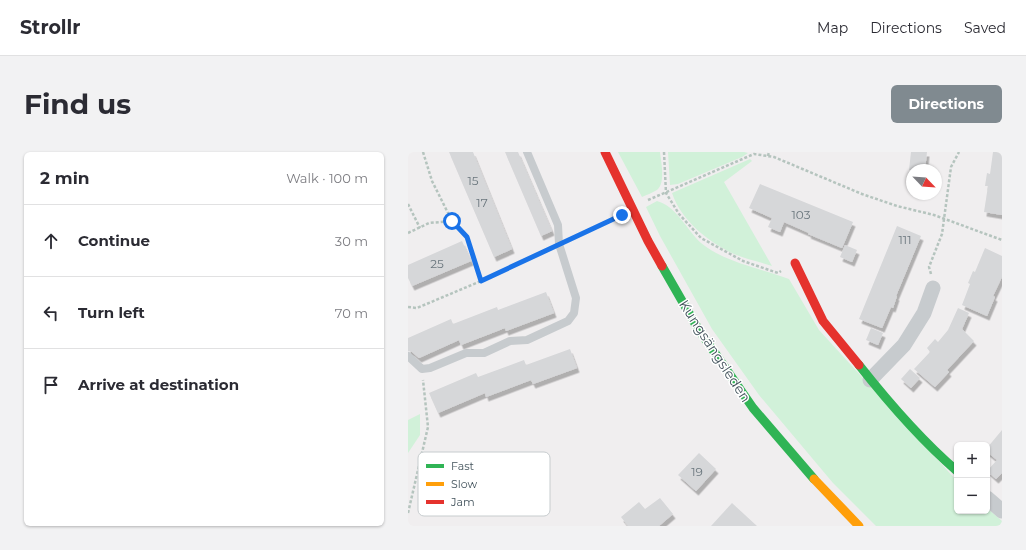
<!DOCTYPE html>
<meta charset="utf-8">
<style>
:root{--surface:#fff;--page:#f2f2f3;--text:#2b2b33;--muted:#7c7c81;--line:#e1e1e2;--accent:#808a90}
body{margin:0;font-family:Montserrat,sans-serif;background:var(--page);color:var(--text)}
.controls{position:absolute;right:12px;bottom:12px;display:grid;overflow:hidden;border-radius:6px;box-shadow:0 1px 3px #0004}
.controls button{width:36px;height:36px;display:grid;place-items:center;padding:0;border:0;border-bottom:1px solid var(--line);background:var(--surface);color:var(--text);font:20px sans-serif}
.compass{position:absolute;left:498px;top:12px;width:36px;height:36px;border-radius:50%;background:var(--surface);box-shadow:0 1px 3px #0004;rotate:115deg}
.stop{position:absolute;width:12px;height:12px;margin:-9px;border:3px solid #1a73e8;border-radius:50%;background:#fff}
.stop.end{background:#1a73e8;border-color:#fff;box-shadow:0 1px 4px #0008}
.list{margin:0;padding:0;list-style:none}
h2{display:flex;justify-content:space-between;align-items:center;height:52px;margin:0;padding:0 16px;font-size:17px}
h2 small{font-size:13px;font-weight:400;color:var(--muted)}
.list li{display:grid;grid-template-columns:26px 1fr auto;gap:12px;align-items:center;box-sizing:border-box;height:72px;padding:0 16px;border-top:1px solid var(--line)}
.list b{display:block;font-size:15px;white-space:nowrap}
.list em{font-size:13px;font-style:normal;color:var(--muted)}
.icon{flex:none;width:22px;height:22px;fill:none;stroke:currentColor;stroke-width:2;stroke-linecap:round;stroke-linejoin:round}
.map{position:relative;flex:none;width:594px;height:374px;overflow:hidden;border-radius:6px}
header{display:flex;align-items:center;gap:24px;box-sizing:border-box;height:56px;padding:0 20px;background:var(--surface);border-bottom:1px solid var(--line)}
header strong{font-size:19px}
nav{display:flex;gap:22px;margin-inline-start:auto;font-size:14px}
.intro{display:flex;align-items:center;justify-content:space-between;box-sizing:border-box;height:96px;padding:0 24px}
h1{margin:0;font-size:28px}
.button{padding:10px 18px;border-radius:6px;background:var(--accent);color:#fff;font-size:14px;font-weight:700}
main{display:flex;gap:24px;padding:0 24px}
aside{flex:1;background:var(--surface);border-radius:6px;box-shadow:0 1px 3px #0004}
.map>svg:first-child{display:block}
.green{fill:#d1f1d9}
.building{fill:#d6d7d9;filter:url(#shadow)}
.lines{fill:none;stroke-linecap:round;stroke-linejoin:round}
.path{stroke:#b5c4be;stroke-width:2.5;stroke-dasharray:3 2;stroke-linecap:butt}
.lane{stroke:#c7cbce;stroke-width:8}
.street{stroke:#c7cbce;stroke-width:15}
.fast{stroke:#30b455;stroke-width:9}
.slow{stroke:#ff9f0a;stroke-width:9}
.jam{stroke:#e5322d;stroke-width:9}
.route{stroke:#1a73e8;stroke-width:5}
.labels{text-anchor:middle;stroke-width:3;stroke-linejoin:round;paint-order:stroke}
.number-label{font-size:12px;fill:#6a767d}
.street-label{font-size:14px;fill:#44545d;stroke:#fff}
.key{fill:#fff;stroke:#c7ccce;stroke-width:1}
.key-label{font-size:11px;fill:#44545d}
</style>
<header>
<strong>Strollr</strong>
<nav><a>Map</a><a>Directions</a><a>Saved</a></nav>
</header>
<div class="intro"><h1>Find us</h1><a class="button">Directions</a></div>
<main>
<aside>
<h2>2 min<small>Walk · 100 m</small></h2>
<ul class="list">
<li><svg class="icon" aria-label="ahead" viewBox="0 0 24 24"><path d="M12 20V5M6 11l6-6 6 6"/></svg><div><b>Continue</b></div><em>30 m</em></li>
<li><svg class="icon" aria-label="left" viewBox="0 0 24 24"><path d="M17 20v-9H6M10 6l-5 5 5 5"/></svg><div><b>Turn left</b></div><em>70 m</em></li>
<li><svg class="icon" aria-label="arrive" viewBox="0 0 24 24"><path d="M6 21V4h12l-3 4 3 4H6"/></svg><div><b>Arrive at destination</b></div></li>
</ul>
</aside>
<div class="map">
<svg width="594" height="374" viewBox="0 0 594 374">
<defs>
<filter id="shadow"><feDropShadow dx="2.5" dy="4.5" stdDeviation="0" flood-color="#0004"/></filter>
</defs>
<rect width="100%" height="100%" fill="#f0eeef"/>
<g class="green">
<path d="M 210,0 L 252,0 C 253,10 258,31 249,38 C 244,41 238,43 234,45 Z"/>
<polygon points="260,0 336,0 340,1 334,5 270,32 262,33"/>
<path d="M 342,7 L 344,9 L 316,30 L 364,114 C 352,110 338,107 326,102 C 300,90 273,68 264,41 Z"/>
<path d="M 249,49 C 268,54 279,78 293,91 C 318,111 352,116 381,127 L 411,178 L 549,329 L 549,359 L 579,359 L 579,356 L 594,369 L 594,374 L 468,374 L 425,331 L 351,243 L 304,177 L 252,84 L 238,55 Z"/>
<polygon points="12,262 12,283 0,301 0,268"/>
</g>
<g class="building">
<polygon points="41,0 65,0 104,97 86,105"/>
<polygon points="97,0 110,0 144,79 133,84"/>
<polygon points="503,0 519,0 517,18 501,18"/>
<polygon points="585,0 594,0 594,63 576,60 580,34 577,34 579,21 582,22"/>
<polygon points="352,32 445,70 434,96 400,82 401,81 376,70 372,80 360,75 364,66 341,56"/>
<polygon points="489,74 513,84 488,144 489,144 485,156 483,155 474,176 451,167"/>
<polygon points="54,89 63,109 4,134 0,126 0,113"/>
<polygon points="437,93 449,98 444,110 432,105"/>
<polygon points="577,96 594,104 594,125 585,144 587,145 579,164 554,153 562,132 560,131 565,119 567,120"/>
<polygon points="138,140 146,161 98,179 97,176 53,193 51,188 11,206 4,200 0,199 0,186 43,167 45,172 89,155 90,158"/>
<polygon points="550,156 561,161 554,177 566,189 539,218 541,220 527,235 506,217 522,200 519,196 527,187 530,190 540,178"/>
<polygon points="463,176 475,181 470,193 458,188"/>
<polygon points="162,197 169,216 125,232 123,228 78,245 77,241 30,261 21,241 68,221 70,225 116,208 118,213"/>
<polygon points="502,217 512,226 503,236 493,227"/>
<polygon points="594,278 594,321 588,327 579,319 589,308 579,300 579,296"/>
<polygon points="291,301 308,317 288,339 270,323"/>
<polygon points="252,346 265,362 251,374 220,374 213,365 231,350 237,357"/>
<polygon points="324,351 349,374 303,374"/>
</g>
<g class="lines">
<g class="path">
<polyline points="15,0 24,29 44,69 59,85 73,129"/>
<polyline points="256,0 258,41 271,62 293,86 335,109 370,121 373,119"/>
<polyline points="360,4 361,0"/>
<polyline points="240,48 346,2 366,5 454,42 489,54 526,63 594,88"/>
<polyline points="0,52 12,76"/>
<polyline points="0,81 21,71 44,69"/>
<polyline points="162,87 210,65"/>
<polyline points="523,122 521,115 534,82 543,15 551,0"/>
<polyline points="0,155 9,156 73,129 141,97"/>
<polyline points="0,361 20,275 15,228"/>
</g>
<polyline class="lane" points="0,204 14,217 22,216 58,201 76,201 102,189 119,188 160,169 166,161 168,146 151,92 150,73 119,0"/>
<g class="street">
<polyline points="462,228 496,193 516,161 525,136"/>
<polyline points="579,346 594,359"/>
</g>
<g class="fast">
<polyline points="254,114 289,175 345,256 406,327"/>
<path d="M 451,213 C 481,251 513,288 549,319"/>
</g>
<polyline class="slow" points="406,327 451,374"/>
<g class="jam">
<polyline points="197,0 240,89 254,114"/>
<polyline points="387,111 415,169 451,213"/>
</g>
</g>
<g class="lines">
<polyline class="route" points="44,69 59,85 73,129 214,63"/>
</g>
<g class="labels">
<g class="number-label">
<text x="65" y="33">15</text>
<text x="74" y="55">17</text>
<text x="393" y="67">103</text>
<text x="497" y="92">111</text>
<text x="29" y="116">25</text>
<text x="289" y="324">19</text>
</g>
<g class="street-label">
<text transform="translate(307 199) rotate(57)" y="5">Kungsängsleden</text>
</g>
</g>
<rect x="10" y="300" width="132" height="64" rx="6" class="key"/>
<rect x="18" y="312" width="18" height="4" fill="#30b455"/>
<rect x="18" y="330" width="18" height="4" fill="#ff9f0a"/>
<rect x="18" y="348" width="18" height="4" fill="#e5322d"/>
<g class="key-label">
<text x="43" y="318">Fast</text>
<text x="43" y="336">Slow</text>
<text x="43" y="354">Jam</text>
</g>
</svg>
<div class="controls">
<button>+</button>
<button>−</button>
</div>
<svg class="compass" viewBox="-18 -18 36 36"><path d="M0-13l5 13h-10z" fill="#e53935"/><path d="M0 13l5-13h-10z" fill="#7c7c81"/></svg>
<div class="stop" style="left:44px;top:69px"></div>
<div class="stop end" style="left:214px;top:63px"></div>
</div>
</main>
